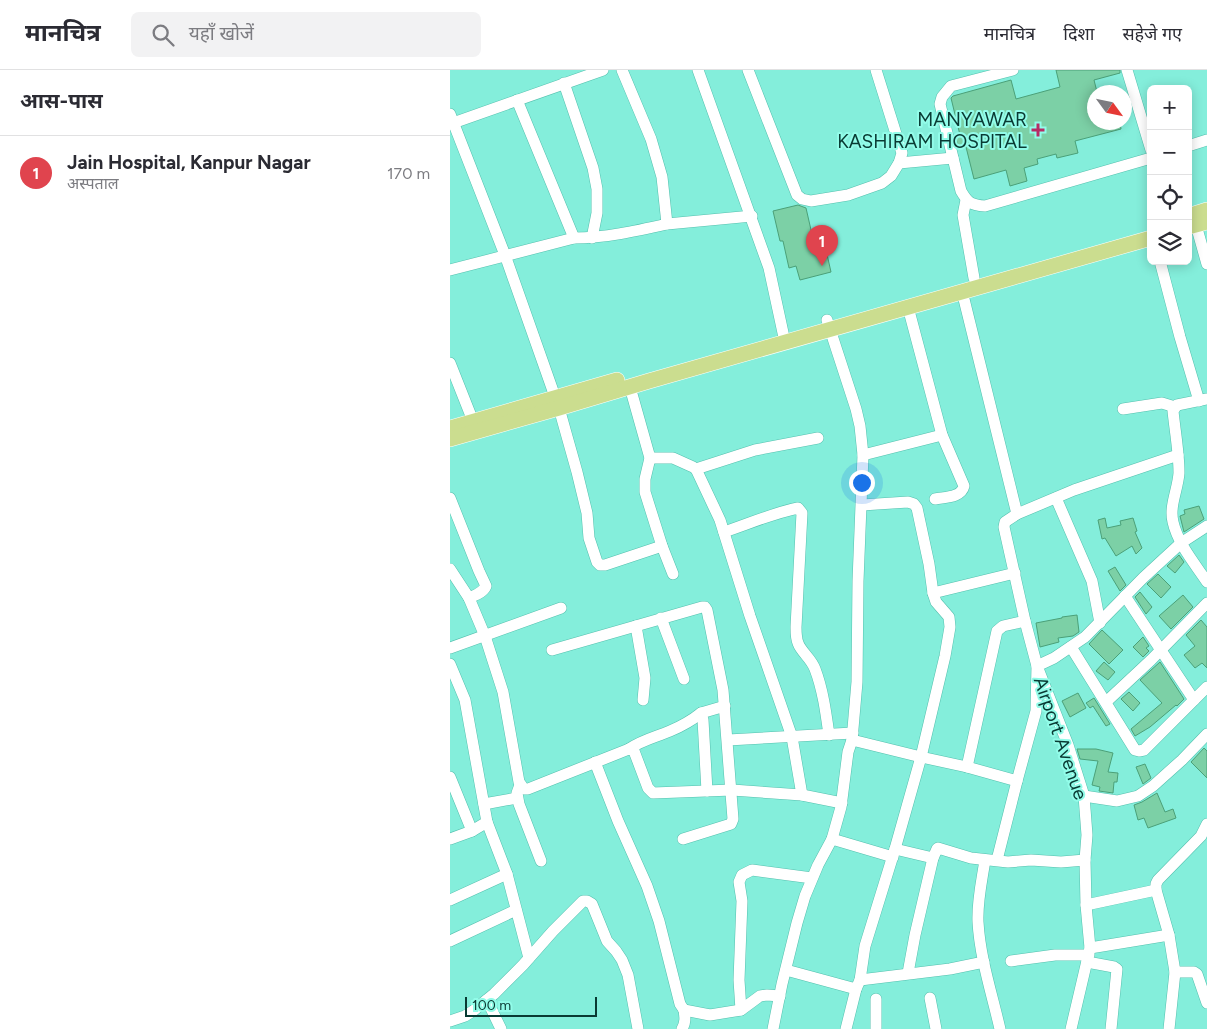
<!DOCTYPE html>
<html lang="hi">
<meta charset="utf-8">
<style>
:root{--surface:#fff;--page:#f2f2f3;--text:#2b2b33;--muted:#7c7c81;--line:#e1e1e2;--accent:#db2777}
body{margin:0;font-family:Figtree,"Noto Sans Devanagari",sans-serif;background:var(--page);color:var(--text)}
.controls{position:absolute;right:15px;top:15px;display:grid;overflow:hidden;border-radius:8px;box-shadow:0 2px 12px #0003}
.controls button{width:45px;height:45px;display:grid;place-items:center;padding:0;border:0;border-bottom:1px solid var(--line);background:var(--surface);color:var(--text);font:25px sans-serif}
.compass{position:absolute;left:637px;top:15px;width:45px;height:45px;border-radius:50%;background:var(--surface);box-shadow:0 2px 12px #0003;rotate:123deg}
.scale{position:absolute;left:15px;bottom:12px;width:132px;box-sizing:border-box;padding-left:5px;border:2px solid #093a33;border-top:0;font-size:14px;line-height:18px;white-space:nowrap;color:#093a33;-webkit-text-stroke:4px #92fce9;paint-order:stroke}
.you{position:absolute;left:411px;top:412px;width:18px;height:18px;margin:-12px;border:4px solid #fff;border-radius:50%;background:#1a73e8;box-shadow:0 0 0 8px #1a73e833}
.badge{display:grid;place-items:center;width:32px;height:32px;border-radius:50%;background:var(--accent);color:#fff;font-size:16px;font-weight:700}
.pin{position:absolute;translate:-50% -41px;filter:drop-shadow(0 1px 2px #0008)}
.pin::after{content:'';position:absolute;top:26px;width:18px;height:15px;background:inherit;clip-path:polygon(0 0,100% 0,50% 100%)}
.list{margin:0;padding:0;list-style:none}
h2{display:flex;justify-content:space-between;align-items:center;height:65px;margin:0;padding:0 20px;font-size:21px}
h2 small{font-size:16px;font-weight:400;color:var(--muted)}
.list li{display:grid;grid-template-columns:32px 1fr auto;gap:15px;align-items:center;box-sizing:border-box;height:75px;padding:0 20px;border-top:1px solid var(--line)}
.list b{display:block;font-size:19px;white-space:nowrap}
.list p{margin:0;font-size:16px;white-space:nowrap;color:var(--muted)}
.list em{font-size:16px;font-style:normal;color:var(--muted)}
.icon{flex:none;width:28px;height:28px;fill:none;stroke:currentColor;stroke-width:2;stroke-linecap:round;stroke-linejoin:round}
.map{position:relative;flex:none;width:757px;height:959px;overflow:hidden}
header{display:flex;align-items:center;gap:30px;box-sizing:border-box;height:70px;padding:0 25px;background:var(--surface);border-bottom:1px solid var(--line)}
header strong{font-size:24px}
nav{display:flex;gap:28px;margin-inline-start:auto;font-size:18px}
.search{width:350px;height:45px;background:var(--page);display:flex;align-items:center;gap:12px;box-sizing:border-box;padding:0 18px;border-radius:8px;color:var(--muted);font-size:19px}
main{display:flex}
aside{flex:1;background:var(--surface)}
.map>svg:first-child{display:block}
.building{fill:#7cd0a6;stroke:#4ba078}
.lines{fill:none;stroke-linecap:round;stroke-linejoin:round}
.minor-casing{stroke:#54c0ae;stroke-width:12}
.major-casing{stroke:#fff;stroke-width:16}
.minor{stroke:#fff;stroke-width:11}
.major{stroke:#cbdd8f;stroke-width:15}
.poi-dot{fill:#b72c65;stroke:#92fce9;stroke-width:2}
.labels{text-anchor:middle;stroke-width:4;stroke-linejoin:round;paint-order:stroke}
.poi-label{font-size:19px;fill:#093a33;stroke:#92fce9;text-anchor:end}
.street-label{font-size:19px;fill:#093a33;stroke:#92fce9}
</style>
<header>
<strong>मानचित्र</strong>
<div class="search"><svg class="icon" aria-label="search" viewBox="0 0 24 24"><circle cx="10" cy="10" r="6"/><path d="M15 15l6 6"/></svg>यहाँ खोजें</div>
<nav><a>मानचित्र</a><a>दिशा</a><a>सहेजे गए</a></nav>
</header>
<main>
<aside>
<h2>आस-पास<small></small></h2>
<ul class="list">
<li><span class="badge" style="background:#e0444e">1</span><div><b>Jain Hospital, Kanpur Nagar</b><p>अस्पताल</p></div><em>170 m</em></li>
</ul>
</aside>
<div class="map">
<svg width="757" height="959" viewBox="0 0 757 959">
<rect width="100%" height="100%" fill="#84eedb"/>
<g class="building">
<polygon points="606,0 670,0 670,3 644,10 647,22 644,22 644,52 670,52 671,59 625,71 628,83 607,88 606,84 587,89 588,94 574,98 577,111 560,116 556,100 524,109 516,77 509,79 505,66 510,65 501,28 503,26 561,10 566,29 610,17"/>
<polygon points="348,135 356,138 364,173 374,171 381,202 350,210 346,196 339,198 333,171 330,171 323,141"/>
<polygon points="749,436 754,449 734,462 730,446 735,444 734,440"/>
<polygon points="655,448 657,458 671,455 670,451 683,448 687,461 685,462 692,478 686,484 682,476 666,486 655,468 652,469 648,450"/>
<polygon points="729,485 734,492 725,503 717,496"/>
<polygon points="665,497 676,515 670,521 658,501"/>
<polygon points="708,504 721,517 711,528 697,514"/>
<polygon points="690,522 702,537 696,544 685,527"/>
<polygon points="733,525 743,537 721,559 709,546"/>
<polygon points="627,545 629,562 623,566 608,568 609,572 590,577 586,553 612,548 612,547"/>
<polygon points="751,550 757,557 757,598 752,593 745,598 734,585 745,576 736,565"/>
<polygon points="652,560 673,580 659,594 639,574"/>
<polygon points="693,567 699,576 696,578 699,581 693,587 683,577"/>
<polygon points="654,592 665,602 658,610 646,601"/>
<polygon points="710,592 734,629 727,636 726,635 700,657 685,666 681,659 712,633 690,610"/>
<polygon points="679,622 690,633 683,641 671,629"/>
<polygon points="628,623 636,638 620,647 612,631"/>
<polygon points="644,628 660,654 656,656 643,636 640,638 636,633"/>
<polygon points="754,678 757,681 757,708 741,692"/>
<polygon points="627,679 646,679 663,683 658,702 668,703 667,712 664,712 663,723 649,721 650,717 642,715 648,691 630,689"/>
<polygon points="695,694 701,708 693,714 686,697"/>
<polygon points="707,723 715,742 723,739 726,748 698,758 694,748 688,750 684,735 692,732"/>
</g>
<g class="lines">
<g class="minor-casing">
<g id="minor">
<polyline points="248,0 319,198 335,272"/>
<polyline points="298,0 347,125 352,129 361,131 398,125 432,113 441,106 449,93 452,83 426,0"/>
<path d="M 563,0 L 501,16 L 492,27 L 490,34 L 511,121 C 518,133 521,135 535,136 L 701,88"/>
<polyline points="677,0 701,80"/>
<polyline points="114,13 143,98 147,119 147,143 142,168"/>
<polyline points="67,30 124,168"/>
<polyline points="0,44 55,185 109,338 127,402 137,443 139,468 147,492 150,495 155,495 212,476"/>
<polyline points="0,54 153,0"/>
<polyline points="738,76 757,70"/>
<polyline points="449,93 503,88"/>
<polyline points="516,130 513,145 524,208"/>
<polyline points="217,154 302,146"/>
<polyline points="746,155 757,194"/>
<polyline points="710,191 730,267 749,331"/>
<path d="M 0,200 L 124,168 C 155,168 186,161 217,154 L 212,107 L 201,69 L 172,0"/>
<polyline points="512,221 567,444"/>
<path d="M 458,237 L 492,365 L 514,416 C 511,428 495,427 485,429"/>
<polyline points="0,293 23,351"/>
<polyline points="180,317 200,388 195,409 195,422 212,476 223,504"/>
<path d="M 757,329 L 727,335 L 723,341 C 725,361 729,382 729,403 C 728,419 719,436 723,452 C 728,474 745,494 757,512"/>
<polyline points="673,339 712,333 725,337"/>
<polyline points="413,385 492,365"/>
<polyline points="200,388 223,388 243,397 246,399 270,450 300,546 342,667 352,725"/>
<polyline points="246,399 305,380 368,368"/>
<path d="M 0,428 L 29,501 L 36,516 C 33,523 25,525 19,528"/>
<polyline points="606,428 642,511 650,553"/>
<path d="M 274,462 C 298,454 323,443 348,438 L 352,443 L 346,557 C 346,562 346,568 348,573 C 351,582 361,588 365,599 C 373,620 376,643 379,665"/>
<polyline points="0,499 19,528 35,566 53,622 69,712 74,719 78,719 179,679 184,681 198,718 203,723 282,720 352,725 392,733"/>
<polyline points="483,523 565,503"/>
<polyline points="675,526 744,630"/>
<polyline points="211,548 234,609"/>
<polyline points="186,556 195,608 193,630"/>
<polyline points="621,577 685,680 689,681 694,680 757,617"/>
<polyline points="0,578 111,538"/>
<polyline points="102,580 252,537 255,537 257,540 273,620 283,749 281,754 233,769"/>
<polyline points="0,594 15,630 37,752"/>
<polyline points="656,632 701,590 757,533"/>
<polyline points="278,670 403,663"/>
<polyline points="402,670 471,687 517,697 567,711"/>
<path d="M 179,679 C 192,670 206,667 220,661 C 232,656 241,651 251,643"/>
<polyline points="145,692 168,751 197,816 209,851 230,934 234,940 260,945 291,940 310,926 317,925 330,926"/>
<polyline points="517,697 547,561 553,556 575,551"/>
<polyline points="0,707 22,761"/>
<polyline points="70,715 67,723 69,734 91,791"/>
<polyline points="257,721 253,650 251,643 275,636"/>
<polyline points="634,726 667,731 688,726 703,716 732,690 757,664"/>
<polyline points="34,734 67,728"/>
<polyline points="0,769 22,761 37,752 57,804 0,830"/>
<polyline points="382,769 443,787"/>
<polyline points="445,779 483,788"/>
<path d="M 535,790 C 532,810 527,831 528,852 C 530,888 542,924 550,959"/>
<polyline points="547,790 567,711 586,641 587,596 575,551 554,457 555,452 567,444 624,420 728,385"/>
<polyline points="57,804 79,888"/>
<polyline points="636,835 706,820"/>
<polyline points="0,871 66,840"/>
<polyline points="640,878 719,865"/>
<polyline points="561,891 605,885 639,885"/>
<polyline points="637,892 664,897 667,899 661,959"/>
<polyline points="336,900 406,919 410,910 415,876 445,779 471,687 495,586 500,557 499,547 486,532 483,523 479,494 467,438 464,434 458,432 412,435"/>
<polyline points="725,902 744,902 747,904 757,933"/>
<polyline points="458,903 465,865 483,788 487,779 488,778 521,788 558,792 581,790 611,792 635,790"/>
<polyline points="410,910 500,899 534,892"/>
<polyline points="480,928 486,959"/>
<polyline points="426,929 426,959"/>
<polyline points="37,930 51,959"/>
<polyline points="291,940 289,910 292,831 289,812 292,805 302,800 362,808"/>
<polyline points="0,951 15,946 23,941 44,924 73,895 103,861 133,831 137,831 142,834 157,871 166,881 172,890 178,905 188,959"/>
<path d="M 232,959 C 236,952 235,947 234,940"/>
<polyline points="323,959 332,914 347,853 355,826 368,795 382,769 391,737 398,682 402,670 407,612 408,511 413,385 410,356 406,339 377,250"/>
<polyline points="396,959 406,919"/>
<polyline points="621,959 640,878 636,835 635,790 637,765 634,726 618,675 587,596 604,588 635,567 693,508 731,473 757,456"/>
<polyline points="719,959 725,902 719,865 706,820 706,814 708,810 751,766 757,754"/>
</g>
</g>
<g class="major-casing">
<g id="major">
<polyline points="738,146 757,140"/>
<polyline points="738,157 757,152"/>
<polyline points="0,358 167,310"/>
<polyline points="0,369 109,338 199,311 701,168"/>
</g>
</g>
<use href="#minor" class="minor"/>
<use href="#major" class="major"/>
</g>
<path class="poi-dot" d="M585.5 52.5h5v5h5v5h-5v5h-5v-5h-5v-5h5z"/>
<g class="labels">
<g class="poi-label">
<text x="577" y="56">MANYAWAR<tspan x="577" dy="22">KASHIRAM HOSPITAL</tspan></text>
</g>
<g class="street-label">
<text transform="translate(611 668) rotate(71)" y="7">Airport Avenue</text>
</g>
</g>
</svg>
<div class="controls">
<button>+</button>
<button>−</button>
<button><svg class="icon" aria-label="locate" viewBox="0 0 24 24"><circle cx="12" cy="12" r="6"/><path d="M12 2v4M12 18v4M2 12h4M18 12h4"/></svg></button>
<button><svg class="icon" aria-label="layers" viewBox="0 0 24 24"><path d="M12 4l9 5-9 5-9-5zM3 14l9 5 9-5"/></svg></button>
</div>
<svg class="compass" viewBox="-18 -18 36 36"><path d="M0-13l5 13h-10z" fill="#e53935"/><path d="M0 13l5-13h-10z" fill="#7c7c81"/></svg>
<div class="scale">100 m</div>
<div class="you"></div>
<div class="pin badge" style="left:372px;top:196px;background:#e0444e">1</div>
</div>
</main>
